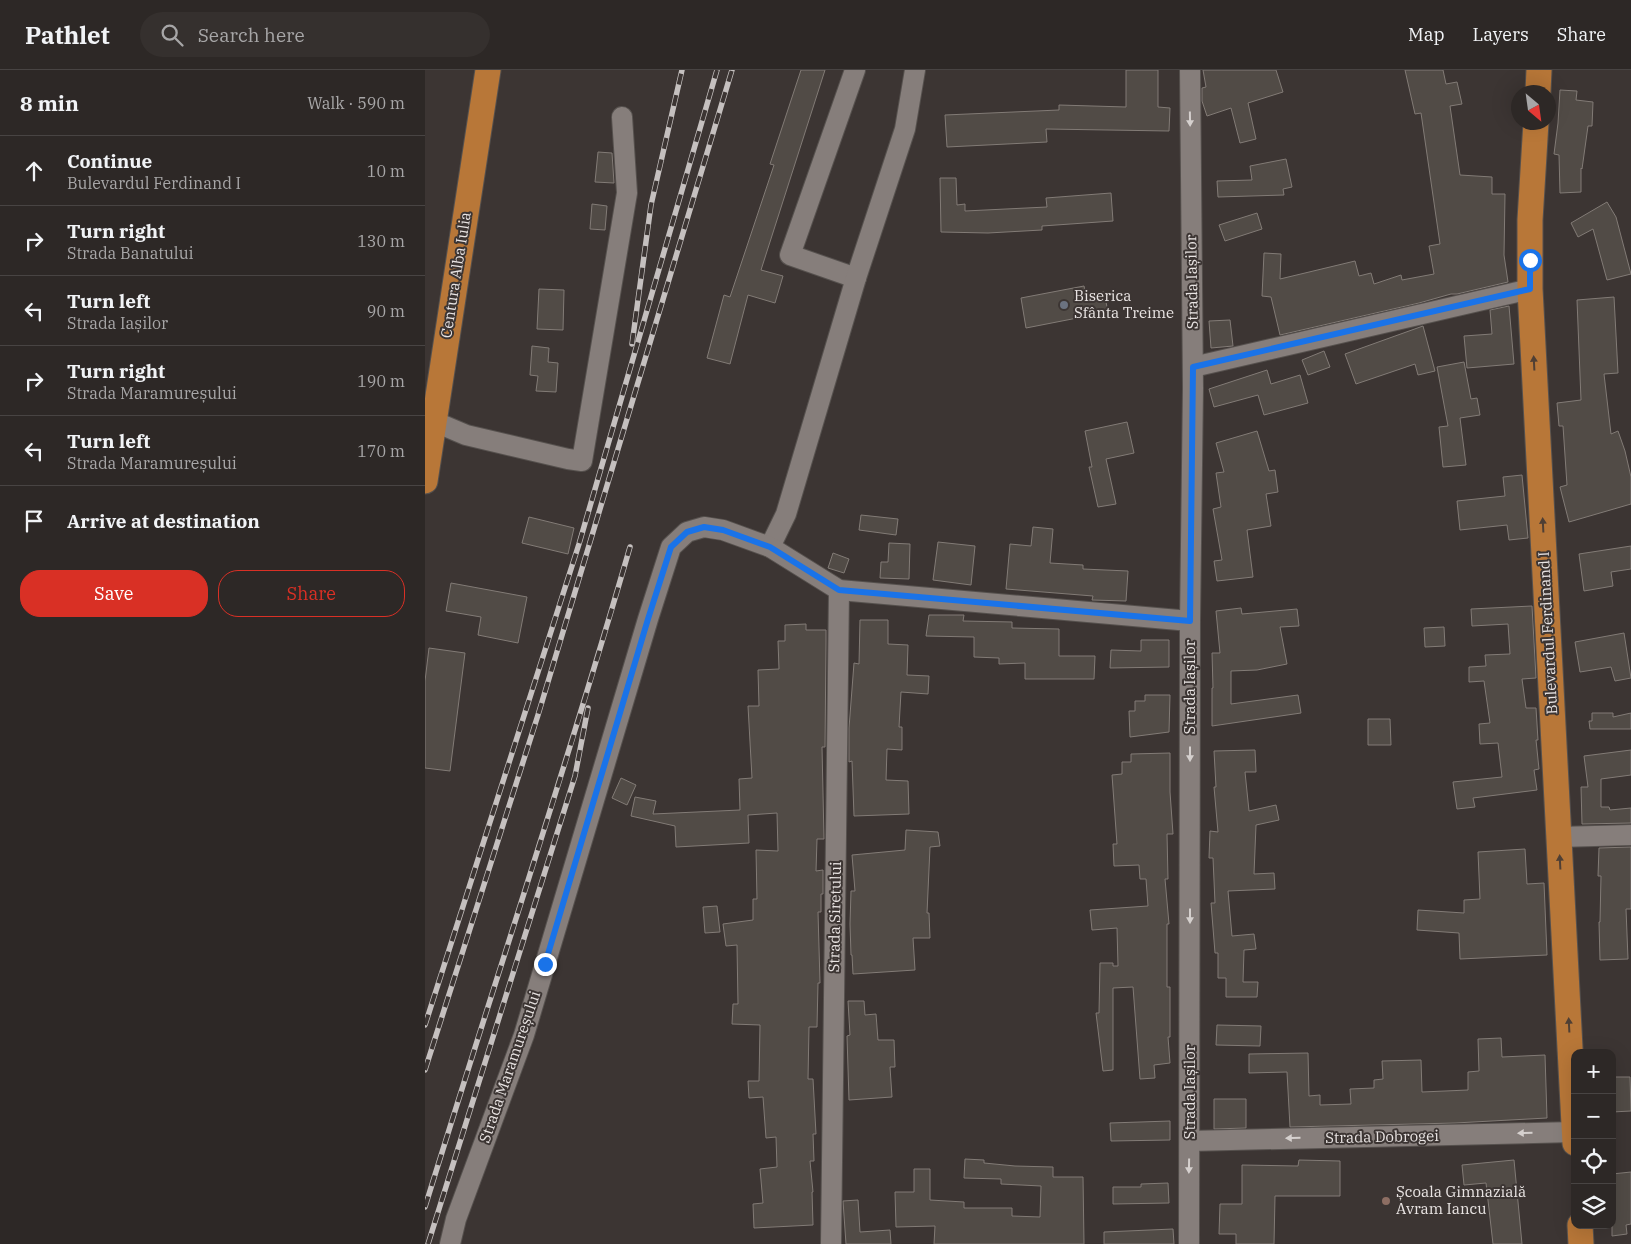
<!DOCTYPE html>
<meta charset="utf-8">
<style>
:root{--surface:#2d2826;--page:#35302e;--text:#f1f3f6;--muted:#a7a6a7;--line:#484443;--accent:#d93025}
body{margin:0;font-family:"IBM Plex Serif",serif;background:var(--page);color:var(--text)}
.controls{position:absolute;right:15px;bottom:15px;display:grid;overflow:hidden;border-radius:10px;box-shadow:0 5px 20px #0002}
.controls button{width:45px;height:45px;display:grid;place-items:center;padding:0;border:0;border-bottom:1px solid var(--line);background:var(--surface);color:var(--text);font:25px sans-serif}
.compass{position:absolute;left:1086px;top:15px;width:45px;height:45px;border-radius:50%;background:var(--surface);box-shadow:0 5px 20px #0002;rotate:151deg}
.stop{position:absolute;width:15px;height:15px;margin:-11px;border:4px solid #1a73e8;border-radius:50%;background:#fff}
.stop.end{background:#1a73e8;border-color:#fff;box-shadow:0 1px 5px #0008}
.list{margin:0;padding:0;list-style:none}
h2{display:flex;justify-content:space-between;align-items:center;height:65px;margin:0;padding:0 20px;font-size:21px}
h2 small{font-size:16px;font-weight:400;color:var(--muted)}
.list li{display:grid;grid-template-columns:32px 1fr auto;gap:15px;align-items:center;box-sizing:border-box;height:70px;padding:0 20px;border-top:1px solid var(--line)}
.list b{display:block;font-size:19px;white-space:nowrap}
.list p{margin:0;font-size:16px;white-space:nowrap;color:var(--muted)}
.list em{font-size:16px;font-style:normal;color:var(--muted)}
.actions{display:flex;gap:10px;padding:15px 20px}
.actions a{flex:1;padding:11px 0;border:1px solid var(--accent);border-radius:20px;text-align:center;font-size:18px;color:var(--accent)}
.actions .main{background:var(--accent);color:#fff}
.icon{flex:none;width:28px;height:28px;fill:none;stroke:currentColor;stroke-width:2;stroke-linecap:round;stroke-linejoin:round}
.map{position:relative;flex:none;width:1206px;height:1174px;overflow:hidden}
header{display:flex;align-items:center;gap:30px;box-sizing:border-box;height:70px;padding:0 25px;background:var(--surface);border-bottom:1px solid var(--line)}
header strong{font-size:24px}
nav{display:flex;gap:28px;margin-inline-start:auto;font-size:18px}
.search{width:350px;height:45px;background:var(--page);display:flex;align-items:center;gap:12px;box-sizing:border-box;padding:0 18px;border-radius:28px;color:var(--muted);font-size:19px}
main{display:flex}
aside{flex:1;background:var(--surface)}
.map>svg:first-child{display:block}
.building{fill:#514b46;stroke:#827b76}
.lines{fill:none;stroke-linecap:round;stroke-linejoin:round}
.minor-casing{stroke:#56514e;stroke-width:22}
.major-casing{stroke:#56514e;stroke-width:27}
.minor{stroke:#867e7b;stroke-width:20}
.major{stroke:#b87738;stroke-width:25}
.rail-casing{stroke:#c5c0bf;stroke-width:5.5}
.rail{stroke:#3c3533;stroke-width:4;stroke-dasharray:11;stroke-linecap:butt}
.oneway{fill:#d5d0ce}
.oneway2{fill:#4f3f34}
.route{stroke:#1a73e8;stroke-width:6}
.worship-dot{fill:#6b7280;stroke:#3c3533;stroke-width:2}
.education-dot{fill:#8d6e63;stroke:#3c3533;stroke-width:2}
.labels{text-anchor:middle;stroke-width:4;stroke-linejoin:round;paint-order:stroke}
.street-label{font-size:15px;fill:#e9e4e3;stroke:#3c3533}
.poi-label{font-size:15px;fill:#e9e4e3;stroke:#3c3533;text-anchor:start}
</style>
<header>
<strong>Pathlet</strong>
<div class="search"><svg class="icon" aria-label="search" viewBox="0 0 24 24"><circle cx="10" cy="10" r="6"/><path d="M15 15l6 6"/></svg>Search here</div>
<nav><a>Map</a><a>Layers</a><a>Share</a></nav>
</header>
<main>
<aside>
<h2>8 min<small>Walk · 590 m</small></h2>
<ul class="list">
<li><svg class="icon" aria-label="ahead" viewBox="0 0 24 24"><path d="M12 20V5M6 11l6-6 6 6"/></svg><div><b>Continue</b><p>Bulevardul Ferdinand I</p></div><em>10 m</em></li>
<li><svg class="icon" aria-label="right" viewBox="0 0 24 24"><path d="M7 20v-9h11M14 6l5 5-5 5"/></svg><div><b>Turn right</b><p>Strada Banatului</p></div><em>130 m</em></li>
<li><svg class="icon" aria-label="left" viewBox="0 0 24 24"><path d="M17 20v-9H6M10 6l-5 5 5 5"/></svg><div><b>Turn left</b><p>Strada Iașilor</p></div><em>90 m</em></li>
<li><svg class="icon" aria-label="right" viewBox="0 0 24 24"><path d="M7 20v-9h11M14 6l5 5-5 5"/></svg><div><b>Turn right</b><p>Strada Maramureșului</p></div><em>190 m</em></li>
<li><svg class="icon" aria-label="left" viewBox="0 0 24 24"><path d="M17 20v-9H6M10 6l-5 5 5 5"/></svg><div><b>Turn left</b><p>Strada Maramureșului</p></div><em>170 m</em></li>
<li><svg class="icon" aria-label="arrive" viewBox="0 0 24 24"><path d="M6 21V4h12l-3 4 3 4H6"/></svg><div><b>Arrive at destination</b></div></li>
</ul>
<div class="actions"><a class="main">Save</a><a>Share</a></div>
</aside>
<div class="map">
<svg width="1206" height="1174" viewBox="0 0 1206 1174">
<rect width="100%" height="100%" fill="#3c3533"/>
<g class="building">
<polygon points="376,0 400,0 336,200 358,206 350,233 323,225 305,294 282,288 299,225 305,227 349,95 345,94"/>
<polygon points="701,0 733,0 733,37 745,38 744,61 621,59 622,72 522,77 520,45 634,40 634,35 701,37"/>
<polygon points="778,0 851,0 858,22 823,33 831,69 815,73 806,38 782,46 777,31 777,18 781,17"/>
<polygon points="980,0 1018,0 1021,14 1032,12 1037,34 1025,36 1035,105 1067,107 1067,124 1080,124 1079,185 1083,212 1032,224 1026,224 994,233 855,265 846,227 837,226 839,183 856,184 855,209 930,191 934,206 946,203 949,214 976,205 977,210 1009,204 1004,176 1015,174 996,43 990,44"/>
<polygon points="1135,20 1152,21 1151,30 1168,32 1167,56 1163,56 1157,99 1156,98 1156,122 1135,123 1134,85 1129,84 1133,53"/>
<polygon points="173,82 187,83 189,113 170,112"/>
<polygon points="861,89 867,117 858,119 859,125 793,127 792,111 827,110 825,96"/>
<polygon points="515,108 531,108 532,135 540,134 540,141 622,137 621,128 686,123 688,151 617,156 617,160 563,163 516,162"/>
<polygon points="1182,132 1191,147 1206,204 1182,210 1168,159 1153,167 1146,153"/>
<polygon points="167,134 182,136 180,160 165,159"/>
<polygon points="832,143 837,159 800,171 794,155"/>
<polygon points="659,216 661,225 679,222 683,242 601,258 596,228"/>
<polygon points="114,219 139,220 138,260 112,259"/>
<polygon points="1189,227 1193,303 1179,304 1186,364 1193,361 1200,381 1206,407 1206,434 1144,452 1135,417 1142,415 1138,356 1134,356 1132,333 1156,330 1152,230"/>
<polygon points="1084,236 1089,294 1042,298 1039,266 1067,264 1065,240"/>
<polygon points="805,250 808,276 786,278 784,251"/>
<polygon points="998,256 1010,301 993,305 990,294 931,314 920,284"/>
<polygon points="107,276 124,278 123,292 133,293 131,322 111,321 113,306 105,305"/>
<polygon points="899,281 905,297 883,305 877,290"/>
<polygon points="1039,292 1046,329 1052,328 1055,345 1035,348 1041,395 1018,397 1014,357 1023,356 1012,297"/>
<polygon points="842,300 846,314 875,305 883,333 839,345 833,325 789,337 784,319"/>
<polygon points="702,352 709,383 681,389 691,434 673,437 664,397 667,397 660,361"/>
<polygon points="832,361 844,401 850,400 853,422 841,424 846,456 822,460 828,507 792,511 789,491 797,490 788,439 796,437 791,403 799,402 791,373"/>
<polygon points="1097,405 1103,468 1084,470 1082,455 1035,460 1032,431 1080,426 1078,407"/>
<polygon points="436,445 473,449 471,465 434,460"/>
<polygon points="104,447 149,458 143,484 97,473"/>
<polygon points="608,457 628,459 625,493 658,495 658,499 703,501 701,531 667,530 668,526 581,519 585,474 606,476"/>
<polygon points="513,472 550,476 546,515 508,510"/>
<polygon points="464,473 485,474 484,509 455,508 456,492 463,492"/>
<polygon points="1206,476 1206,499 1186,502 1188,516 1159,521 1154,484"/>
<polygon points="408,483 424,489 419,503 403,498"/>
<polygon points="26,513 102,527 93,573 53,565 56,547 21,541"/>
<polygon points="1107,536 1111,608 1097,609 1101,638 1111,638 1113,670 1111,670 1114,699 1109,700 1112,720 1048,728 1050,737 1032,739 1028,712 1077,707 1073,673 1055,674 1054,654 1065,653 1059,611 1044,612 1044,597 1061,596 1060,585 1085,584 1083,554 1047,556 1046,539"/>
<polygon points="816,538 817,544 872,539 874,556 855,557 862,594 832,600 806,601 806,634 873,625 876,643 787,656 787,618 788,618 787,583 795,583 791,541"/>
<polygon points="504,545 539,545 538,551 587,552 587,558 634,559 634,586 670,586 669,609 600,609 600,593 574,594 574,588 549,587 549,567 501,566"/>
<polygon points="435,550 463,550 463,574 483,575 482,605 504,606 503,624 476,622 474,657 477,657 477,680 462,679 461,710 483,711 484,744 429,746 427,691 424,692 424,658 429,593 434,594"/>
<polygon points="381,554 381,560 401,560 401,572 400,677 397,677 399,769 392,769 391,801 398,800 398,824 396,824 396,842 393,842 395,913 393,913 392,957 384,957 383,1009 388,1009 391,1064 388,1064 389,1091 385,1091 388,1122 387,1122 388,1155 329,1158 328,1134 338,1133 335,1099 352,1097 351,1067 341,1068 338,1027 324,1028 323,1011 334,1011 335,955 307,954 308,934 313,934 312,875 301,876 298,854 328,850 328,829 332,829 331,780 353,781 352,743 323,745 324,773 251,777 250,756 206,746 210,727 231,731 228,744 315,740 314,709 327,708 323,636 334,636 333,600 354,599 353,571 360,571 360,555"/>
<polygon points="1019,557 1020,576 1000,577 999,558"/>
<polygon points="1199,563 1206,608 1190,611 1186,597 1155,602 1150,572"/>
<polygon points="716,570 744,570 744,597 685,598 686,580 716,581"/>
<polygon points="4,578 40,583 25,701 0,698 0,611"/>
<polygon points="720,625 745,625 744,662 705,667 704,641 710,641 710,631 720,631"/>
<polygon points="1167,643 1188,643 1188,647 1206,643 1206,659 1165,659 1164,651 1167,651"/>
<polygon points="943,649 965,649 966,675 943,675"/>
<polygon points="830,680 831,702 820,702 824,741 851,735 854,750 831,755 829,804 849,803 850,819 803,821 807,866 829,864 831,879 819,880 818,912 833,912 832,927 801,927 801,908 793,908 793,883 790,883 786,833 790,833 788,788 784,788 785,761 793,762 789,717 791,717 789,681"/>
<polygon points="1206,680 1206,705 1176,709 1176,737 1184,737 1185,740 1206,738 1206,753 1157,754 1156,717 1163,717 1159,686"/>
<polygon points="745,683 745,722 748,764 742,764 743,809 740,809 744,854 742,854 742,917 745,917 745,967 743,967 745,993 729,995 730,1008 715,1009 708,917 688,918 688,1000 678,1001 671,943 674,943 675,893 688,893 688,896 693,896 692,858 667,860 665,840 723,836 721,809 715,809 714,795 689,796 688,774 692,774 687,705 697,704 697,692 706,692 706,684"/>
<polygon points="196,708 211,715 202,735 187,728"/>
<polygon points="481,760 513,762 515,776 505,777 502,843 504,843 505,868 488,868 490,900 428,904 427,885 426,885 425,854 426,821 430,821 427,785 480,780"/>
<polygon points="1206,777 1206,839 1201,839 1203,889 1175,890 1174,852 1175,852 1176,806 1173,806 1174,778"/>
<polygon points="1100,779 1102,814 1119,813 1122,885 1035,889 1034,863 992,860 993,840 1039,843 1039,830 1055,829 1053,782"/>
<polygon points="292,836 295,862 280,863 278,837"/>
<polygon points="423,931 439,931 440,945 451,944 453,970 469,970 470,997 465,997 467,1027 424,1030 422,966 425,965"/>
<polygon points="792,955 836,956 835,976 791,975"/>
<polygon points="1076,968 1077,987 1120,985 1122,1048 1030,1053 865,1057 862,1002 824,1003 824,984 883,983 884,1026 895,1025 895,1035 926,1034 925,1019 949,1018 949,1010 958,1009 957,991 996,990 997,1022 1043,1020 1043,1002 1054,1001 1053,969"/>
<polygon points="1187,1007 1205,1007 1206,1041 1187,1042"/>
<polygon points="789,1029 821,1029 821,1058 789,1059"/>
<polygon points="745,1051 745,1070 686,1071 685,1053"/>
<polygon points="540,1089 559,1090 559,1093 590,1096 628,1097 628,1107 658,1107 659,1174 509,1174 510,1156 471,1157 470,1122 489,1122 489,1099 505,1099 505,1130 539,1132 539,1138 587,1138 587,1146 615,1147 616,1116 576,1114 576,1109 539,1108"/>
<polygon points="874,1090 915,1091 915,1126 850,1126 849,1174 811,1174 811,1164 794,1164 795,1134 817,1134 817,1095 873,1096"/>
<polygon points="1089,1090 1097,1174 1068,1174 1061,1113 1039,1115 1037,1095"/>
<polygon points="1206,1102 1206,1154 1201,1155 1202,1164 1187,1166 1187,1104"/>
<polygon points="743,1113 744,1133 688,1134 688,1117 716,1117 716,1114"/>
<polygon points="433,1130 435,1162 465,1160 466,1174 421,1174 418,1131"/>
<polygon points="748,1159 749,1174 679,1174 679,1162"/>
</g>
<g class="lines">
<g class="minor-casing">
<g id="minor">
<polyline points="430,0 365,185 431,208"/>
<polyline points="768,297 1105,219"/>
<polyline points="8,351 41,365 143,389 157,391 202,123 197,47"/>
<polyline points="345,477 361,444 431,208 480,59 490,0"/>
<polyline points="1134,767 1206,765"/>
<polyline points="765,1071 1149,1062"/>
<polyline points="25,1174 31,1149 99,965 223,549 246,477 262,462 279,457 298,460 345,477 414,520 765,551"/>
<polyline points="406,1174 414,520"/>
<polyline points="764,1174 765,551 768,318 765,0"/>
</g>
</g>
<g class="major-casing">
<g id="major">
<polyline points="1113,22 1114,0"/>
<polyline points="1111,52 1105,150 1105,219 1150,1073"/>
<polyline points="0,411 63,0"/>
<polyline points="1155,1155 1156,1174"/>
</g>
</g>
<use href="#minor" class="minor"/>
<use href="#major" class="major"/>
<g class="rail-casing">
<g id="rail">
<polyline points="207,274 226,135 257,0"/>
<polyline points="0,955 154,474 292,0"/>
<polyline points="0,1000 113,645 307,0"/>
<path d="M 0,1137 C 68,917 141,699 205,477"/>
<polyline points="3,1174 150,706 163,638"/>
</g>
</g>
<use href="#rail" class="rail"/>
</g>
<defs><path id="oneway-solid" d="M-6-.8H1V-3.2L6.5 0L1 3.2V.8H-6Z" transform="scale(1.25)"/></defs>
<g class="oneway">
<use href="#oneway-solid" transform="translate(765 49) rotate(89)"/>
<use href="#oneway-solid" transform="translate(765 684) rotate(90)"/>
<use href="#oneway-solid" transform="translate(765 846) rotate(90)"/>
<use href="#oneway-solid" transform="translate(1100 1063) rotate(179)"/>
<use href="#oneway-solid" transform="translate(868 1068) rotate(179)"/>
<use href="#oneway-solid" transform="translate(764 1096) rotate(91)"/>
</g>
<g class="oneway2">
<use href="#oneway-solid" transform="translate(1109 293) rotate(-93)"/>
<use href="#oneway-solid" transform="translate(1118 455) rotate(-93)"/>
<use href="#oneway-solid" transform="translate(1135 792) rotate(-93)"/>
<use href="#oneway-solid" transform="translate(1144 955) rotate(-93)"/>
</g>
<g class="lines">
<polyline class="route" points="120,894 223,549 246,477 262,462 279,457 298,460 345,477 414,520 765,551 768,297 1105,219 1105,190"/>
</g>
<circle class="worship-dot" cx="639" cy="235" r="5"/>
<circle class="education-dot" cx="961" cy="1131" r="5"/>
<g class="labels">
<g class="street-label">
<text transform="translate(31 205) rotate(-81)" y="5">Centura Alba Iulia</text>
<text transform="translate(767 212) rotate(-91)" y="5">Strada Iașilor</text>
<text transform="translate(1123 563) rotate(-93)" y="5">Bulevardul Ferdinand I</text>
<text transform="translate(765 617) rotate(-90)" y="5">Strada Iașilor</text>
<text transform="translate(410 847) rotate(-89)" y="5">Strada Siretului</text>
<text transform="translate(85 997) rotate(-71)" y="5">Strada Maramureșului</text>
<text transform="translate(765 1022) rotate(-90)" y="5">Strada Iașilor</text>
<text transform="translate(957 1067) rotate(-1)" y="5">Strada Dobrogei</text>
</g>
<g class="poi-label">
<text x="649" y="231">Biserica<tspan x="649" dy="17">Sfânta Treime</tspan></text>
<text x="971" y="1127">Școala Gimnazială<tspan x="971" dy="17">Avram Iancu</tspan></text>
</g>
</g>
</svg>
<div class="controls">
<button>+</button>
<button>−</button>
<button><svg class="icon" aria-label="locate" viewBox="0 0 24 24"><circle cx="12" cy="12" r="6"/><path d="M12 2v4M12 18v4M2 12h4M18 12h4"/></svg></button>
<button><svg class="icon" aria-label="layers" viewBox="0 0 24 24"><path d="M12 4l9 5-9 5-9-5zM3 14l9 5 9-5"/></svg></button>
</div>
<svg class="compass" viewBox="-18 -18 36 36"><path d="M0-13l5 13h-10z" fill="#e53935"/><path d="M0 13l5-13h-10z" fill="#a7a6a7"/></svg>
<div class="stop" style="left:1105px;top:190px"></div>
<div class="stop end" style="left:120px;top:894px"></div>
</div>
</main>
